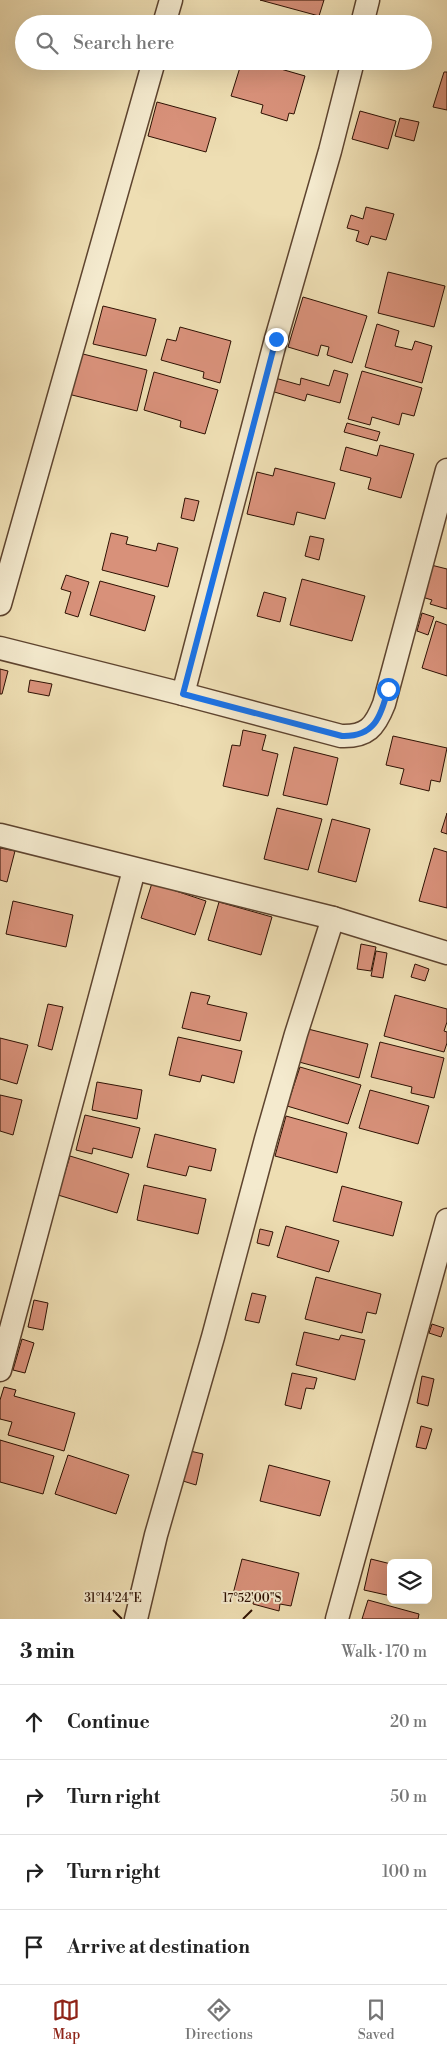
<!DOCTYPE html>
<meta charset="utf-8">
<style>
:root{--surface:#fff;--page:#f6f6f6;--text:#222;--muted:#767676;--line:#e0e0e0;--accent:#8f2418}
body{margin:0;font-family:"Libre Bodoni",serif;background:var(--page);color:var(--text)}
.controls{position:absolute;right:15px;bottom:15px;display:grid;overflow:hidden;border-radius:8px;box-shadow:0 5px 20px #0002}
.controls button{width:45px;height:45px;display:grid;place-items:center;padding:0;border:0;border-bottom:1px solid var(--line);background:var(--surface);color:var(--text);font:25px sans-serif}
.stop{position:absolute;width:15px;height:15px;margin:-11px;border:4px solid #1a73e8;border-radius:50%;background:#fff}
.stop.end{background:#1a73e8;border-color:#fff;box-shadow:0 1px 5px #0008}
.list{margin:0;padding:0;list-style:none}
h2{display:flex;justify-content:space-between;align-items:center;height:65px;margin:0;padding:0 20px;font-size:21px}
h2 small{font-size:16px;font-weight:400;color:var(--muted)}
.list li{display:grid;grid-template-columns:32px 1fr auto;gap:15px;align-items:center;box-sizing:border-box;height:75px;padding:0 20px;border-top:1px solid var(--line)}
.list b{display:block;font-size:19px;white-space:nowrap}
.list em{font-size:16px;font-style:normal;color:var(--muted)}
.icon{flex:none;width:28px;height:28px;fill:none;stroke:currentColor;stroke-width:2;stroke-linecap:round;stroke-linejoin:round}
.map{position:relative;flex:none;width:447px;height:1619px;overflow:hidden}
.search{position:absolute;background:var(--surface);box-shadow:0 5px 20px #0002;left:15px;right:15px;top:15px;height:55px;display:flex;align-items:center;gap:12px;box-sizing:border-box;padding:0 18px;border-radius:28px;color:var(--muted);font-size:19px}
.sheet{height:365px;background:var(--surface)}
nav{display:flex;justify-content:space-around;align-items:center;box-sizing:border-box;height:70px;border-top:1px solid var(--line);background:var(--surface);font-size:14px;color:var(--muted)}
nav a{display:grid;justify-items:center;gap:2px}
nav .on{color:var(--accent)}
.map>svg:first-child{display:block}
.building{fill:#d8917a;stroke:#2e1103}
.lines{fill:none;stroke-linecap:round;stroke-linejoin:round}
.street-casing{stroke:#5e442f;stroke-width:25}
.street{stroke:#f4eace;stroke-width:22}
.route{stroke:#1a73e8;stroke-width:6}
.ticks{fill:none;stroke:#2e1103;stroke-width:2}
.ticks-label{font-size:12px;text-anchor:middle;fill:#2e1103;stroke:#f4eace;stroke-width:4;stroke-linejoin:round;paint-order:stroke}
</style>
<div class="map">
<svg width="447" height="1619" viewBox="0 0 447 1619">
<rect width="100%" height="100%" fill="#eedeb3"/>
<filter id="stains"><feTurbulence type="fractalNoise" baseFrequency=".004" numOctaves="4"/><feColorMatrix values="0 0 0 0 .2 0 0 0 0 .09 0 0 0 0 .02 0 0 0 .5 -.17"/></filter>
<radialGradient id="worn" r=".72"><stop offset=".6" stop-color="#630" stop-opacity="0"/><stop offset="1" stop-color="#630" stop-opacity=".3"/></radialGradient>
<g class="building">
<polygon points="260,0 324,0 319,16"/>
<polygon points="242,61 253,61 305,76 294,114 289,113 287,121 261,113 263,105 231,96"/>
<polygon points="444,72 447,72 447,110 433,107"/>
<polygon points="157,102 216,118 206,152 148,136"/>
<polygon points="360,111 396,121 388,149 352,139"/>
<polygon points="400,118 419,122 414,141 395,136"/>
<polygon points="366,207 394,214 386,240 371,236 368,245 356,241 359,231 347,228 351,215 363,219"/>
<polygon points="388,272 445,286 434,327 378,313"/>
<polygon points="303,297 367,316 352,363 327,355 329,347 321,345 318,356 288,347"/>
<polygon points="103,306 156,319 146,356 93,344"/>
<polygon points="377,324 399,331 395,346 412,350 415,341 432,346 422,383 365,367"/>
<polygon points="180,327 231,341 220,383 203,378 204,372 161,360 167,339 176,341"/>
<polygon points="79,353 147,370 137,411 68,394"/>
<polygon points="334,370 348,374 340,403 307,394 305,401 271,391 275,378 300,385 301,378 329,386"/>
<polygon points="362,371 422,388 414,416 402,413 399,425 372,417 370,425 348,419"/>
<polygon points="154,372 218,390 205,434 180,427 181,421 144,410"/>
<polygon points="347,423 380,432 377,441 344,432"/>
<polygon points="380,445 414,454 401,498 368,489 371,478 340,470 346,447 377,456"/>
<polygon points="275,468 335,483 325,519 297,512 294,525 247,514 257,472 273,476"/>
<polygon points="185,498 199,501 194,521 181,518"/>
<polygon points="111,533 128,537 126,544 156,551 158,543 178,548 168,587 102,570"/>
<polygon points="310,536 324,539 319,560 305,556"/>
<polygon points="431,565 447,569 447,609 430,604 432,600 422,597"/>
<polygon points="66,575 89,582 78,617 65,613 71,592 61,589"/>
<polygon points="302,579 365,596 352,641 290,625"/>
<polygon points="100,581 155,596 145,631 90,615"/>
<polygon points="264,592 286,598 280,622 257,616"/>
<polygon points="422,613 434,617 428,635 417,631"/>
<polygon points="436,621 447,625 447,676 422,668"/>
<polygon points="0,669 8,671 2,694 0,694"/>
<polygon points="30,680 52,684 49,696 28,692"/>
<polygon points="243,730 266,735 262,750 278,754 268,796 223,786 232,745 240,746"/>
<polygon points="393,736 447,748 440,782 431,780 429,791 400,784 404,769 386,765"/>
<polygon points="294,747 338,758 327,805 283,795"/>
<polygon points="277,808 322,819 308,870 264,859"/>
<polygon points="447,813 447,834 441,832"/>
<polygon points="332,819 370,829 356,882 318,872"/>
<polygon points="0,848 15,851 7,882 0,880"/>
<polygon points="434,848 447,852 447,908 419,901"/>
<polygon points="152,883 206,901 195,935 141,918"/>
<polygon points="13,901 73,915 66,947 6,934"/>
<polygon points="219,902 272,917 261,955 208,940"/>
<polygon points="361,944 376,947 371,971 357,969"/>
<polygon points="376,951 387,953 383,978 371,976"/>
<polygon points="415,964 429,969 425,981 411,977"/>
<polygon points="191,992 210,996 207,1004 247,1013 240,1041 182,1028"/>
<polygon points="395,995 447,1009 447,1022 444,1031 447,1032 447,1043 444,1052 384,1036"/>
<polygon points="48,1004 63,1007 52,1050 38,1046"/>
<polygon points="308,1029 368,1044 359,1078 299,1062"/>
<polygon points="178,1037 242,1051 234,1083 202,1075 200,1082 169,1075"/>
<polygon points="0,1038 28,1045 17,1084 0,1079"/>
<polygon points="380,1042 444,1058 434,1098 411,1093 412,1087 371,1077"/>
<polygon points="300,1067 361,1085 348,1124 287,1106"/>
<polygon points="97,1082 142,1090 137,1119 92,1110"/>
<polygon points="370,1090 429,1106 418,1144 359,1128"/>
<polygon points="0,1095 22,1100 13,1135 0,1131"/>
<polygon points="85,1115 140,1128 132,1158 93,1148 92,1154 76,1150"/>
<polygon points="286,1116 347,1133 337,1173 275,1156"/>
<polygon points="155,1134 216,1149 211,1171 189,1166 186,1176 147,1167"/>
<polygon points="70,1156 129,1174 117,1213 58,1195"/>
<polygon points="144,1185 206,1199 198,1234 137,1220"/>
<polygon points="342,1186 402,1202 393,1236 333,1221"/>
<polygon points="286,1226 339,1241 329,1272 277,1257"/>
<polygon points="260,1229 273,1232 269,1246 257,1243"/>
<polygon points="316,1277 381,1294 376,1314 367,1312 362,1333 305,1319"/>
<polygon points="252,1293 266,1296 259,1323 245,1320"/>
<polygon points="34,1300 48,1303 43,1330 28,1327"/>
<polygon points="432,1324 444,1328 441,1337 429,1333"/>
<polygon points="304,1332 339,1340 341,1335 365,1340 355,1380 296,1365"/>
<polygon points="22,1339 34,1343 25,1373 13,1370"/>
<polygon points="292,1373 317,1378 314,1389 306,1388 301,1409 285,1405"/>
<polygon points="422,1376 434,1379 428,1406 417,1403"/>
<polygon points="4,1387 16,1390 14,1396 75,1413 64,1451 8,1435 12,1422 0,1419 0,1400"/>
<polygon points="421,1426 432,1429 426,1449 416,1447"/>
<polygon points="0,1440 54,1456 43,1494 0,1482"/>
<polygon points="190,1451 203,1454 196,1485 183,1481"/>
<polygon points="68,1455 129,1475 116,1514 55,1494"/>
<polygon points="269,1465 330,1481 320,1516 260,1501"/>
<polygon points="242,1559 299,1573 291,1606 280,1604 279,1611 253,1604 254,1599 233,1594"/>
<polygon points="371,1559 391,1564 391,1596 364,1590"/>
<polygon points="368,1600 419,1614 418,1619 362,1619"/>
</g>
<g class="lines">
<g class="street-casing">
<g id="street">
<polyline points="164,24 171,0"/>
<polyline points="362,24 368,0"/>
<polyline points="0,604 154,61"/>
<polyline points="0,648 183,694 276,339 330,151 353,61"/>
<path d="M 183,694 L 341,736 C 367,737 375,727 384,704 L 447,470"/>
<polyline points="0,835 333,918 447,953"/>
<polyline points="0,1370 134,870"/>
<polyline points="136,1619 156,1535 213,1337 266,1139 296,1034 333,918"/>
<polyline points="337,1619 447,1220"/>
</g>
</g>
<use href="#street" class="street"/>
</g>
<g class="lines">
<path class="route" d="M 276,339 L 183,694 L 342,736 C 374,737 381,717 388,689"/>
</g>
<path class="ticks" d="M 113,1610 L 122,1619M 243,1619 L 252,1610"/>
<g class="ticks-label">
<text x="113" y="1602">31°14'24"E</text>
<text x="252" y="1602">17°52'00"S</text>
</g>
<rect width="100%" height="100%" filter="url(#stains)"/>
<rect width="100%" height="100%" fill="url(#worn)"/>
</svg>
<div class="controls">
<button><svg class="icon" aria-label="layers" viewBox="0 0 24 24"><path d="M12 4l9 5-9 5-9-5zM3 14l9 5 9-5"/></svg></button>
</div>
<div class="stop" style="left:388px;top:689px"></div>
<div class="stop end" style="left:276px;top:339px"></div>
<div class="search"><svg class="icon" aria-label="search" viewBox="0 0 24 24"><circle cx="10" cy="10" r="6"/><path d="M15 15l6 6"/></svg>Search here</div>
</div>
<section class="sheet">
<h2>3 min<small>Walk · 170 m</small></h2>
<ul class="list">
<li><svg class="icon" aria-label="ahead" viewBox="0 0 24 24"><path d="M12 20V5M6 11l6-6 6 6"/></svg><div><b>Continue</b></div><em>20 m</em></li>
<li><svg class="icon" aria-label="right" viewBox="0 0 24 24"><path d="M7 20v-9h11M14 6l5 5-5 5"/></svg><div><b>Turn right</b></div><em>50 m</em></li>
<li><svg class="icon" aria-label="right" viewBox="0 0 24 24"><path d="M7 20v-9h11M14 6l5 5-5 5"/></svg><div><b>Turn right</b></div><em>100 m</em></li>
<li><svg class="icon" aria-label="arrive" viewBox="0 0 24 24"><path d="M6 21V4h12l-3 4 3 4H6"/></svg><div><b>Arrive at destination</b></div></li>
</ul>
</section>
<nav>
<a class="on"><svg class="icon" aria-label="map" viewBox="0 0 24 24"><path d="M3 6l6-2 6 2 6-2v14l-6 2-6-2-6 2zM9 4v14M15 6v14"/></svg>Map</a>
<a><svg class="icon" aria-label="directions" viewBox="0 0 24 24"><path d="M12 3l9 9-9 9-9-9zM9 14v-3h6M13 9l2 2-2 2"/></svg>Directions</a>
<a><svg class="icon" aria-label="saved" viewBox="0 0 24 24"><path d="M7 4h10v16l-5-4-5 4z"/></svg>Saved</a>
</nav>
